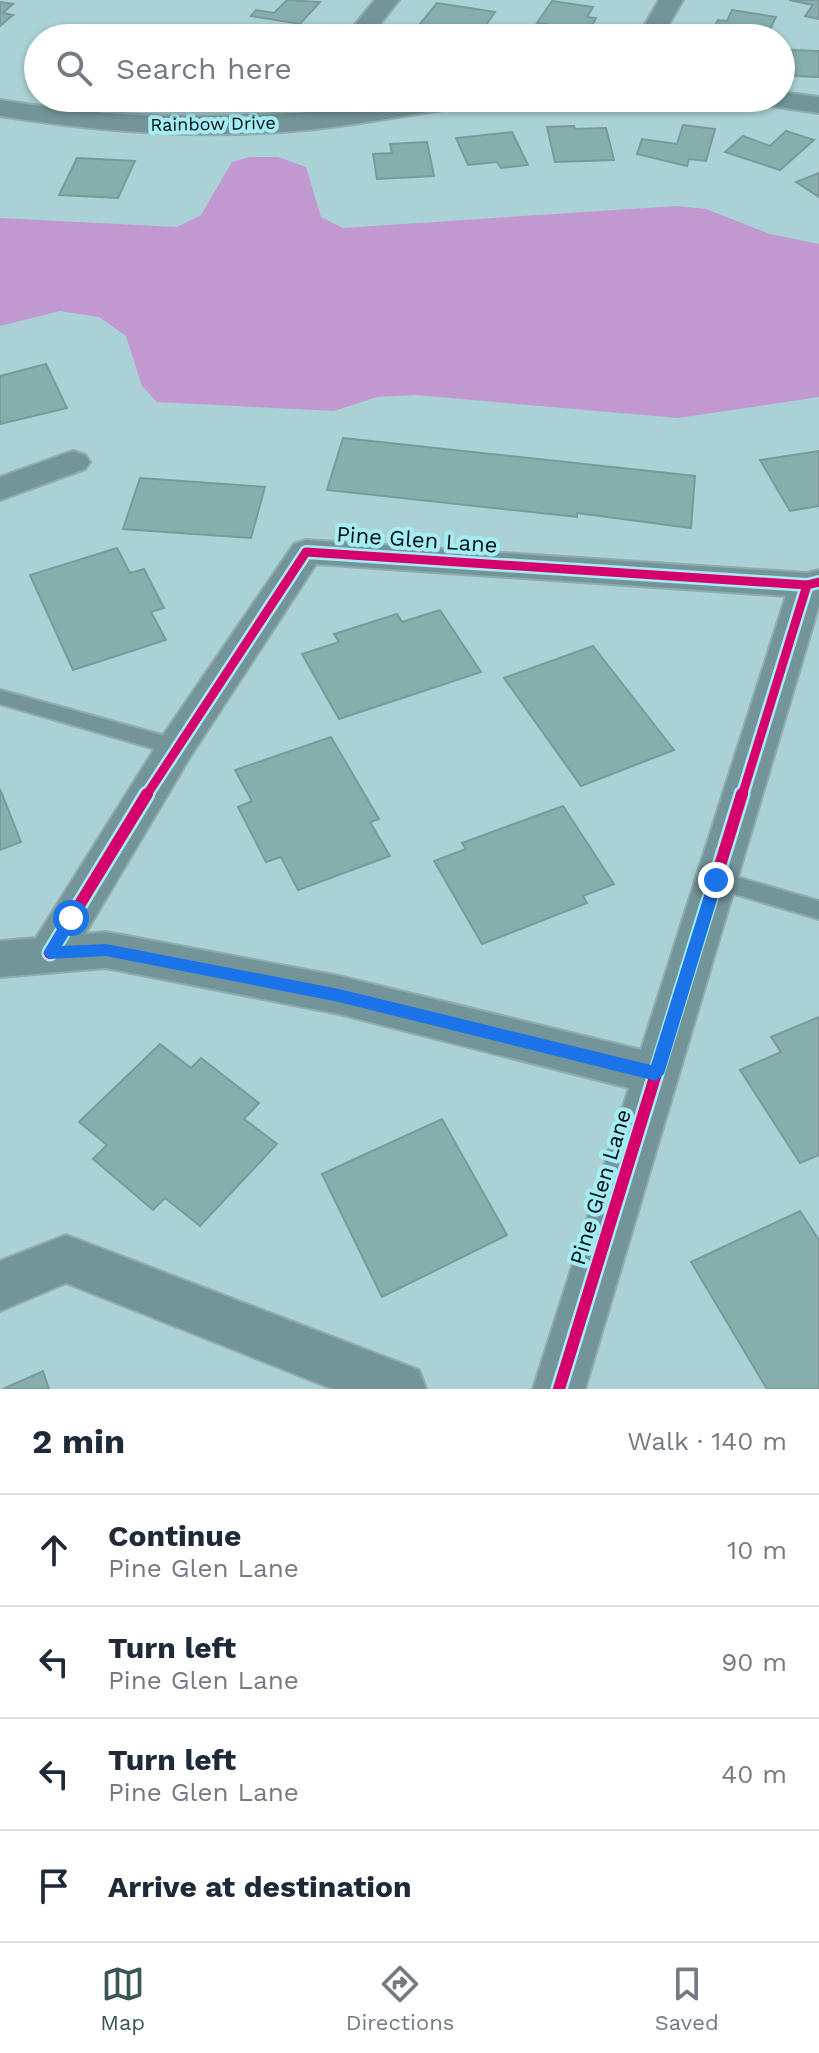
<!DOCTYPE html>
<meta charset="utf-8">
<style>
:root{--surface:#fff;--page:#f2f2f3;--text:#1f2937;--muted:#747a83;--line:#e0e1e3;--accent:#3b5558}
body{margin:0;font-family:"Work Sans",sans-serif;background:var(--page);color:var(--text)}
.stop{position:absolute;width:24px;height:24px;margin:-18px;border:6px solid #1a73e8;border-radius:50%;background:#fff}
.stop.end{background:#1a73e8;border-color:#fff;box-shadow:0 2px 8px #0008}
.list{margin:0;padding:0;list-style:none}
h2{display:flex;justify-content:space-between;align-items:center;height:104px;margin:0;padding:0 32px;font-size:34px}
h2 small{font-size:26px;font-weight:400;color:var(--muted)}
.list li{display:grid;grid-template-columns:52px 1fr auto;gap:24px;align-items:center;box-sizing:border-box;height:112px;padding:0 32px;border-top:2px solid var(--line)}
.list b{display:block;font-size:30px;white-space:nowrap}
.list p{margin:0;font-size:26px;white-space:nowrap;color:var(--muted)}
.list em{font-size:26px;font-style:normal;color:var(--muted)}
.icon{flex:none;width:44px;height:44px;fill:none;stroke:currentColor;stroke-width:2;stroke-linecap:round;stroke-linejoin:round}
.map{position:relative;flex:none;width:819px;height:1389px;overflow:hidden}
.search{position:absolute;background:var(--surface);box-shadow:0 2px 6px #0004;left:24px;right:24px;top:24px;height:88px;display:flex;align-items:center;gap:20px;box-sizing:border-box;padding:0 28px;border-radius:44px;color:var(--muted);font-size:30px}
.sheet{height:552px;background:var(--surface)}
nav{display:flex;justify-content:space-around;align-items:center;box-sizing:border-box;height:112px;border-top:2px solid var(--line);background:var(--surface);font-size:22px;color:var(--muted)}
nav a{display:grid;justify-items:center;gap:4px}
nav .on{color:var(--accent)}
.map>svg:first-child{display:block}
.water{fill:#c199d0}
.building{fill:#85aead;stroke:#7b999a;stroke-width:2}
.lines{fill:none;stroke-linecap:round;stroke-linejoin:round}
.lane-casing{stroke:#8facaf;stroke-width:4}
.street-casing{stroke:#8facaf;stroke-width:4}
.lane{fill:#739599;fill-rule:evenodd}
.street{fill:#739599;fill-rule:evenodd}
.cycleway-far1-casing{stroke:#a5ecf5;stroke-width:14}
.cycleway-casing{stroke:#a5ecf5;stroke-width:17}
.cycleway-far1{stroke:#d6006c;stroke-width:9}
.cycleway{stroke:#d6006c;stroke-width:12}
.route{fill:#1a73e8}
.labels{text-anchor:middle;stroke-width:8;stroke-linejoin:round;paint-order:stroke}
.far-street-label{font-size:18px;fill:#001214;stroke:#a5ecf5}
.street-label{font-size:22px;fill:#001214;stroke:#a5ecf5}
</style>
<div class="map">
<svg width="819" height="1389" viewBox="0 0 819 1389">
<rect width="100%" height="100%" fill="#aad1d5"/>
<polygon class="water" points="250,157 278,157 306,167 321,217 343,228 676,206 706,209 770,234 819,244 819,397 678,418 415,395 377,397 334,411 157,402 142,386 126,336 99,317 60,311 0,326 0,218 177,227 201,215 232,162"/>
<g class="building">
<polygon points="287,0 320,2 300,24 251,16 256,10 274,13"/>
<polygon points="789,0 819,0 819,19 805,16 813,5"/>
<polygon points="552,1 593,7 587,17 596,18 589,31 537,23"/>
<polygon points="0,2 13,4 3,13 13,15 0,26"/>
<polygon points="437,3 495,12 479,35 419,25"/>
<polygon points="732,10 776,17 766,38 712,32 718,20 727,21"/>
<polygon points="235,27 291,37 225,38"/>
<polygon points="791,50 819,51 819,77 795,76"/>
<polygon points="683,125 715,129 706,161 689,159 687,166 637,154 642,139 677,144"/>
<polygon points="574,126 575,129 606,128 614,160 555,162 547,127"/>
<polygon points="786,131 814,140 780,170 725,152 743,136 770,146"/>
<polygon points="512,132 528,165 501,168 497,162 468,165 456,138"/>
<polygon points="427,142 434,176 377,179 373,154 392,153 390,144"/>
<polygon points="77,158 135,161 118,198 59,195"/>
<polygon points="819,173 819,197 796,182"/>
<polygon points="46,364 67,408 0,424 0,376"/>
<polygon points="343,438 695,476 691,528 577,513 577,517 327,490"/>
<polygon points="819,451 819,506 790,511 760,460"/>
<polygon points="140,478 265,487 251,538 123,529"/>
<polygon points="117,548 130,573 144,569 164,608 151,612 166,640 73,670 30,575"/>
<polygon points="440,610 481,672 339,719 302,654 339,642 334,634 397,614 402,622"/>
<polygon points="593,646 674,750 581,786 504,678"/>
<polygon points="331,737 379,819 370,822 390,856 298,890 281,857 266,862 238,807 252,801 235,770"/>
<polygon points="0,789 21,842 0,850"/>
<polygon points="563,806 614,884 583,896 587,903 482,944 434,861 466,849 462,843"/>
<polygon points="819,1017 819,1155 800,1163 740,1070 781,1052 771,1037"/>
<polygon points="160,1044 191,1068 201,1058 259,1103 244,1119 277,1144 200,1226 165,1198 153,1210 93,1159 107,1145 79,1122"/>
<polygon points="442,1119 507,1235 382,1297 322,1174"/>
<polygon points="800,1211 819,1240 819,1389 767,1389 691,1262"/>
<polygon points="43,1371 49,1389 3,1389"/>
</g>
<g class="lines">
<g class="lane-casing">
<g id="lane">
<polygon points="0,690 176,739 183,742 186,747 183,752 176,755 0,704"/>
<polygon points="716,871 819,901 819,919 708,886 705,880 708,874"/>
</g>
</g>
<g class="street-casing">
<g id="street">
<polygon points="375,0 399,0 369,38 344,38"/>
<polygon points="659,0 683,0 661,38 637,38"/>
<polygon points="781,92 819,97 819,113 770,106 757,98 781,98"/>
<path d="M 419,98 L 486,98 L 473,106 C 421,112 369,123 316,129 C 210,140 105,133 0,116 L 0,100 C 145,124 274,121 419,98 Z"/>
<polygon points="73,451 85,455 90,462 85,469 0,500 0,477"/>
<path d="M 306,540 L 807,573 L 819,570 L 819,605 L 585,1389 L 533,1389 L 629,1088 L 339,1014 L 106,968 L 0,977 L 0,941 L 36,938 L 162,737 L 294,544 ZM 316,564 L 786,596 L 641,1050 L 339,976 L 106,932 L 85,934 L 190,757 Z"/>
<polygon points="66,1235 419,1370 426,1389 333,1389 66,1283 0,1311 0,1261"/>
</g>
</g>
<use href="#lane" class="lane"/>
<use href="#street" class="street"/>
<g class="cycleway-far1-casing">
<g id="cycleway-far1">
<polyline points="146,796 306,552 807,585 819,582"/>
<polyline points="742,796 807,585"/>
</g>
</g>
<g class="cycleway-casing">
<g id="cycleway">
<polyline points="50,953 147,794"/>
<polyline points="559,1389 742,794"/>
</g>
</g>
<use href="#cycleway-far1" class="cycleway-far1"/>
<use href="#cycleway" class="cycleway"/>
</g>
<polygon class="route" points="716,875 723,880 664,1074 656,1081 339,1002 106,956 50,959 43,953 66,914 71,912 79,918 62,946 106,944 339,989 651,1065 709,880"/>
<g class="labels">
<g class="far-street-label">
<text transform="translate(213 124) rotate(-1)" y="6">Rainbow Drive</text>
</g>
<g class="street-label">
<text transform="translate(417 539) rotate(4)" y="8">Pine Glen Lane</text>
<text transform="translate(600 1187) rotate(-73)" y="8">Pine Glen Lane</text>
</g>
</g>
</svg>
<div class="stop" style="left:71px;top:918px"></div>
<div class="stop end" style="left:716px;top:880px"></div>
<div class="search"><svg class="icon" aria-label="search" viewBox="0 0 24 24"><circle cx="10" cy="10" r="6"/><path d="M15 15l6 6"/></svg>Search here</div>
</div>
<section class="sheet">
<h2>2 min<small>Walk · 140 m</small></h2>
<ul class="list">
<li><svg class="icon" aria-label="ahead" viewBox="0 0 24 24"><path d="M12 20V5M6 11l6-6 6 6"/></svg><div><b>Continue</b><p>Pine Glen Lane</p></div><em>10 m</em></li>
<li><svg class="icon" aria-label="left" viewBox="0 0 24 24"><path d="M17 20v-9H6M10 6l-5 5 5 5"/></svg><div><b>Turn left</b><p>Pine Glen Lane</p></div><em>90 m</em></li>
<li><svg class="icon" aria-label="left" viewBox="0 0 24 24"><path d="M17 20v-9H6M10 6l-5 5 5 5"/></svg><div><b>Turn left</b><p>Pine Glen Lane</p></div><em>40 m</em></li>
<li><svg class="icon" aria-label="arrive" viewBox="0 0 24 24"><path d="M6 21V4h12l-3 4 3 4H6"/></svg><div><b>Arrive at destination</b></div></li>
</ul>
</section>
<nav>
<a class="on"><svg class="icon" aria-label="map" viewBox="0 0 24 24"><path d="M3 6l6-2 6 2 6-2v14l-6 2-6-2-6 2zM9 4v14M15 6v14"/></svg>Map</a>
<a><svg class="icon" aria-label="directions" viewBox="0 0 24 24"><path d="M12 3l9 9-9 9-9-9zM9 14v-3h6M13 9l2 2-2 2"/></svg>Directions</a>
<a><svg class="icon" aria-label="saved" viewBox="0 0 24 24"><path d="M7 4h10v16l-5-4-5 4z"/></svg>Saved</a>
</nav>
